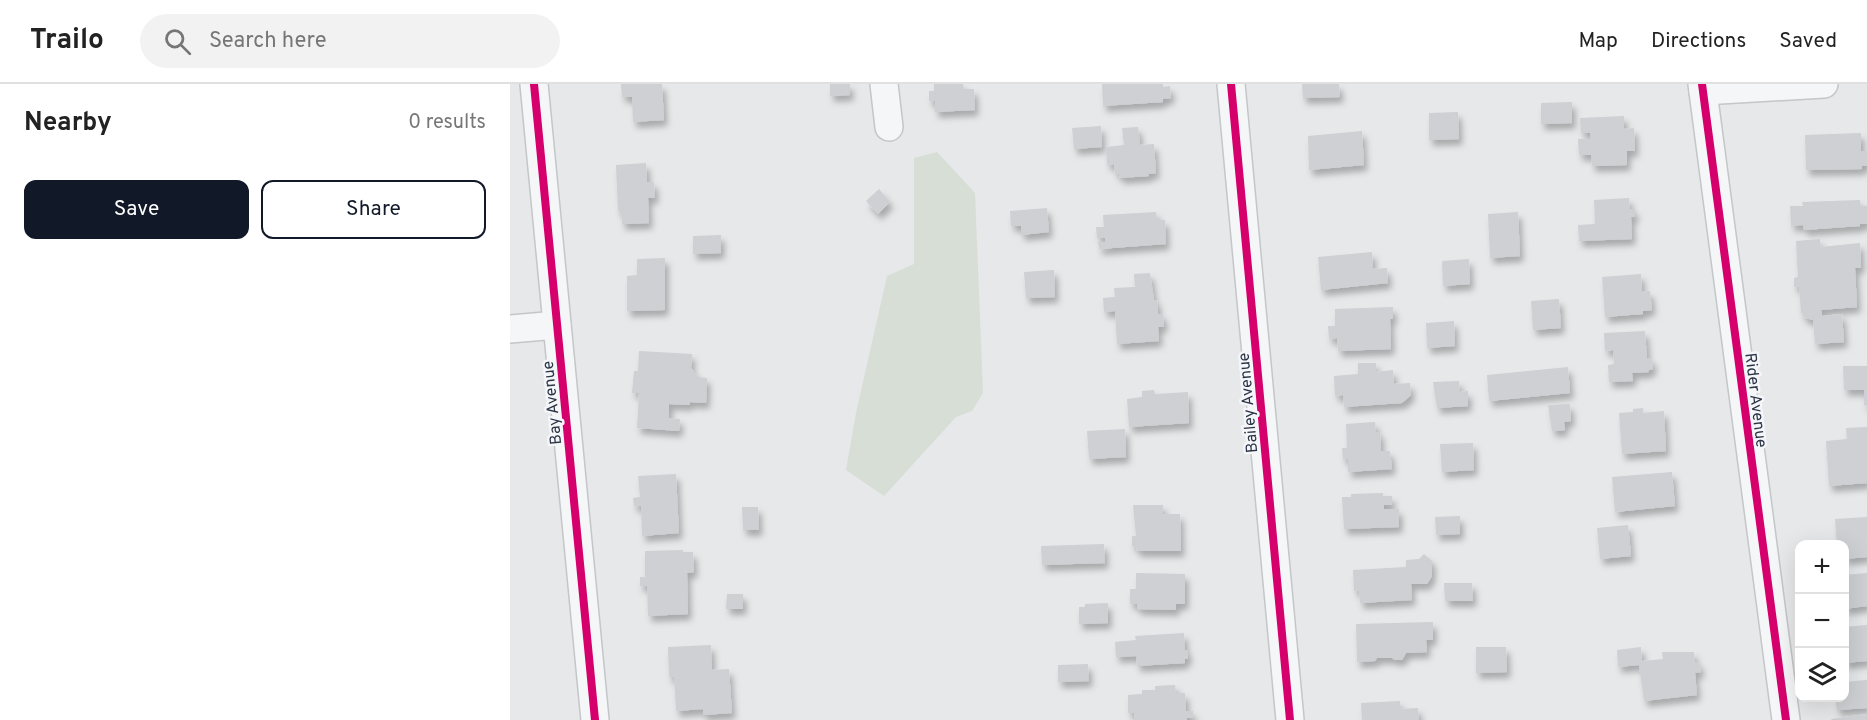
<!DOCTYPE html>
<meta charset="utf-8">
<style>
:root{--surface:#fff;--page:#f2f2f2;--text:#222;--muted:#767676;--line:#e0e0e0;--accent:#111827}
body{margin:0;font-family:Overpass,sans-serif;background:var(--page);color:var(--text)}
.controls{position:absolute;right:18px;bottom:18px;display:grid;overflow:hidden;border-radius:12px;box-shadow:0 6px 24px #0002}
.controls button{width:54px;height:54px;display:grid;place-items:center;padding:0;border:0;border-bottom:2px solid var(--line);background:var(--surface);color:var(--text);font:30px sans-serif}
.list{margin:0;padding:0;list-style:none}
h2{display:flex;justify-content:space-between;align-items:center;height:78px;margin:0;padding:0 24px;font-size:26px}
h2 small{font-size:20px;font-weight:400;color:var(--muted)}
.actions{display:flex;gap:12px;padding:18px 24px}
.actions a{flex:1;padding:14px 0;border:2px solid var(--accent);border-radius:12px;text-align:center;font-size:21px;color:var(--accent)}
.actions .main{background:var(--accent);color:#fff}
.icon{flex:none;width:33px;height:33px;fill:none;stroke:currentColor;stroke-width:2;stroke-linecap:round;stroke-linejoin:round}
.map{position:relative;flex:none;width:1357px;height:636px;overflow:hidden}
header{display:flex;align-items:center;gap:36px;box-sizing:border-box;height:84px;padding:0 30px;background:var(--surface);border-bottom:2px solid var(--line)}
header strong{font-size:28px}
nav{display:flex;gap:33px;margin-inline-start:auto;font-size:21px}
.search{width:420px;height:54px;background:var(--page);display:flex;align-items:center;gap:15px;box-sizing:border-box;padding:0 21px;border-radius:33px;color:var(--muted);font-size:22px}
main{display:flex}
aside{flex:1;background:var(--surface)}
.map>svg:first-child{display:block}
.green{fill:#d6ded6}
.building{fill:#ced0d3;filter:url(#shadow)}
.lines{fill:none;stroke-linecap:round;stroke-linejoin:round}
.minor-casing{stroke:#c4c6c8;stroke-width:30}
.minor{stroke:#f5f6f7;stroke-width:27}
.cycleway-casing{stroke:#f4f6f9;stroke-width:11}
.cycleway{stroke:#d6006c;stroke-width:8}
.labels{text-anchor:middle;stroke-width:5;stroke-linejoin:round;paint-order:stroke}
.street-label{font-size:16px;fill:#2b3445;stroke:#f4f6f9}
</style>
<header>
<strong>Trailo</strong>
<div class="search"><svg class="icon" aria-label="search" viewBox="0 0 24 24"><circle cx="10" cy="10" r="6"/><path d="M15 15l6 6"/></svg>Search here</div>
<nav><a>Map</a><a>Directions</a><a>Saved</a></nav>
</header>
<main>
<aside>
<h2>Nearby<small>0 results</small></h2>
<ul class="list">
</ul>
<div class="actions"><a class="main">Save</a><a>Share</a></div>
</aside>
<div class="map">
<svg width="1357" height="636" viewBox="0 0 1357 636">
<defs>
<filter id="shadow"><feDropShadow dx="3.5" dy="6" stdDeviation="3" flood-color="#0004"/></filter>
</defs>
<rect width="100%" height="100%" fill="#e6e8ea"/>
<polygon class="green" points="427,68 465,109 473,309 462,327 446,333 374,412 336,386 346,329 377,192 404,180 404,74"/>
<g class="building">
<polygon points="111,0 152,0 154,36 123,38 122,13 112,13"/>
<polygon points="320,0 340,0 340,11 320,12"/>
<polygon points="424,0 453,0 454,5 464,5 465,26 425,28 425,17 419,17 419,7 424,7"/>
<polygon points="592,0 653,0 653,3 660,2 661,14 653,15 653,18 593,22"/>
<polygon points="792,0 829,0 830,13 793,14"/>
<polygon points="1062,18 1062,39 1031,40 1031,19"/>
<polygon points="948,28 949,55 919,56 919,29"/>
<polygon points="1114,32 1114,45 1124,44 1125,67 1117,67 1117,81 1082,82 1081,71 1069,71 1068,55 1081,55 1080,49 1071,49 1070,34"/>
<polygon points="591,42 592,63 564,65 562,44"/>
<polygon points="628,43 630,61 644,60 646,89 638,90 639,92 610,94 609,89 605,90 604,80 597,81 596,63 614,61 612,44"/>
<polygon points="852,47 854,81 799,86 798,52"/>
<polygon points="1351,49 1351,67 1357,67 1357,82 1352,82 1352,85 1296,86 1295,51"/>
<polygon points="136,79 137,98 144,98 145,114 138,114 139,139 112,140 111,127 108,127 106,81"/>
<polygon points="369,105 380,118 368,130 356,117"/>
<polygon points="1119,114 1120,126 1125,125 1125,133 1121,133 1122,155 1069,157 1068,141 1085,140 1084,116"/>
<polygon points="1350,116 1350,122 1357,122 1357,140 1350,140 1350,142 1294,146 1293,141 1281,142 1280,122 1293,122 1292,118"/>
<polygon points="537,124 539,148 511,151 511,142 501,142 500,127"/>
<polygon points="646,128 647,136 655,136 656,160 589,165 588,158 595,158 595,154 587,154 586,143 594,143 593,131"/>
<polygon points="1008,128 1010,172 980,174 978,130"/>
<polygon points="211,151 211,169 183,170 183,152"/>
<polygon points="1310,155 1310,163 1350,159 1351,184 1345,184 1347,223 1311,226 1312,232 1332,230 1334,258 1305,260 1303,236 1295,234 1291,228 1289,203 1284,203 1284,194 1288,193 1286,157"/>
<polygon points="862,168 863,185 877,184 878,199 811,206 808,173"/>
<polygon points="155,174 155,226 117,227 117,192 127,191 127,175"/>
<polygon points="959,175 960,200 933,202 932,177"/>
<polygon points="544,186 545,213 516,214 514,188"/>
<polygon points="640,189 644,216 647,216 648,230 653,230 654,243 648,243 649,257 607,260 605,227 594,228 593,214 605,213 604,204 625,203 624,190"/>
<polygon points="1131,190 1132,208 1140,207 1142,226 1133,227 1133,230 1095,233 1092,193"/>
<polygon points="1049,215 1051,244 1023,246 1021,217"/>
<polygon points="883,223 883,235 880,235 881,265 828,267 827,254 819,255 818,242 825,242 825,225"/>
<polygon points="944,237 945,262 917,264 916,239"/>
<polygon points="1135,247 1137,275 1142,274 1143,285 1139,286 1139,288 1122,289 1123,297 1099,298 1098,281 1104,280 1103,266 1095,267 1094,249"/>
<polygon points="129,267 182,270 181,284 188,293 197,294 196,319 180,318 179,321 159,320 159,334 170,335 169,347 127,344 129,309 122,309 124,287 128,287"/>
<polygon points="848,279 866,279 866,288 883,286 884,300 900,299 901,311 892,319 834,323 833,311 825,312 824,292 848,290"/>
<polygon points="1333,282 1357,282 1357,321 1354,321 1354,306 1334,306"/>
<polygon points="1058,283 1060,309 979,317 977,291"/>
<polygon points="949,297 950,308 958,307 958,322 927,324 923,298"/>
<polygon points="644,306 645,310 678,308 679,339 619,343 617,315 632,313 632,307"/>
<polygon points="1060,320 1061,337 1054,338 1055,346 1042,347 1038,321"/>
<polygon points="1133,324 1133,329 1154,327 1156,367 1112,370 1109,329 1123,328 1123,325"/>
<polygon points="865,338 866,348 870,348 871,367 880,367 882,385 838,388 838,375 833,375 832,364 837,364 836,340"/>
<polygon points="1357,343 1357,399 1319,402 1316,357 1337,355 1336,344"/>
<polygon points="615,345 616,373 579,375 577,347"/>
<polygon points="963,359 964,386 932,388 930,360"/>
<polygon points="1162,388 1165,422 1105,428 1102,393"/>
<polygon points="166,390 169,449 132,452 131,422 124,422 123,414 130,413 128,392"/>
<polygon points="873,409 873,412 882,412 882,421 874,421 874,425 889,425 889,443 834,445 832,413 841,413 841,410"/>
<polygon points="623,421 653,421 653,430 670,430 671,467 627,467 626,462 622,462 622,452 626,452"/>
<polygon points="232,423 248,423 249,446 233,446"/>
<polygon points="950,432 950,450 926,451 925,433"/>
<polygon points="1357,433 1357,473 1334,475 1334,460 1327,460 1325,435"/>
<polygon points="1118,441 1121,472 1090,475 1087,444"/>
<polygon points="594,460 595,479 532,481 531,462"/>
<polygon points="173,466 173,468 183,468 184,488 177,489 178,530 138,532 137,502 130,502 130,493 135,493 135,467"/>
<polygon points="914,470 922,477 922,492 917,500 901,500 902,516 850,519 849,506 844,507 843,486 896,483 896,476 909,475"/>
<polygon points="626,489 675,490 675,520 666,520 666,526 627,525 627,520 620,520 620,505 626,505"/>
<polygon points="1357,489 1357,522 1334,525 1334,491"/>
<polygon points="934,499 962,499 963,517 935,517"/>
<polygon points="217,510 233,510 233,525 216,525"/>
<polygon points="598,519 598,539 569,540 569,523 575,523 575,520"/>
<polygon points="923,538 923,556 916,556 917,568 896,569 892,576 885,576 882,574 867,574 865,577 847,578 846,540"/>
<polygon points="1357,541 1357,577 1334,579 1334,543"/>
<polygon points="674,549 675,566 678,566 678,575 675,575 675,579 627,582 626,572 606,573 605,558 626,556 625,552"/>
<polygon points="201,561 202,586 219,585 222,629 193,631 193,625 166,627 164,593 159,593 158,563"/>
<polygon points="966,563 996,563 997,588 966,589"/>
<polygon points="1131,563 1132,577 1153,575 1152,568 1184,568 1185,578 1189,578 1191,588 1185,589 1187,611 1134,617 1129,581 1108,583 1107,566"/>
<polygon points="578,580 579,597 548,598 548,581"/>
<polygon points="1357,596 1357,624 1327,626 1325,614 1334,614 1334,598"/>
<polygon points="665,601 666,609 675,609 676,627 683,627 683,634 677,634 677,636 624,636 624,629 618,629 618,611 632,610 632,606 645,606 645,602"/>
<polygon points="890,617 890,625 908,624 909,636 852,636 851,619"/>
<polygon points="1357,630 1357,636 1322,636 1321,635"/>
</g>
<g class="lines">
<g class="minor-casing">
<g id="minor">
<polyline points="24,0 85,636"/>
<polyline points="374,0 379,43"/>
<polyline points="721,0 780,636"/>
<polyline points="1192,0 1276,636"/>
<polyline points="1193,7 1314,0"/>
<polyline points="0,245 47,241"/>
</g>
</g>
<use href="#minor" class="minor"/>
<g class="cycleway-casing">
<g id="cycleway">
<polyline points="24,0 85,636"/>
<polyline points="721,0 780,636"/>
<polyline points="1192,0 1276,636"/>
</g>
</g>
<use href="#cycleway" class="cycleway"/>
</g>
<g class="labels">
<g class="street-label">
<text transform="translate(1247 316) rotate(83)" y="6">Rider Avenue</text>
<text transform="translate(41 319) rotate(-96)" y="6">Bay Avenue</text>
<text transform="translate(737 319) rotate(-95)" y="6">Bailey Avenue</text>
</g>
</g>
</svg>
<div class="controls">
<button>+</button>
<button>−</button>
<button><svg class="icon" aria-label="layers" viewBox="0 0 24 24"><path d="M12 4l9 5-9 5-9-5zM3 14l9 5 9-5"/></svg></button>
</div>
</div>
</main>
